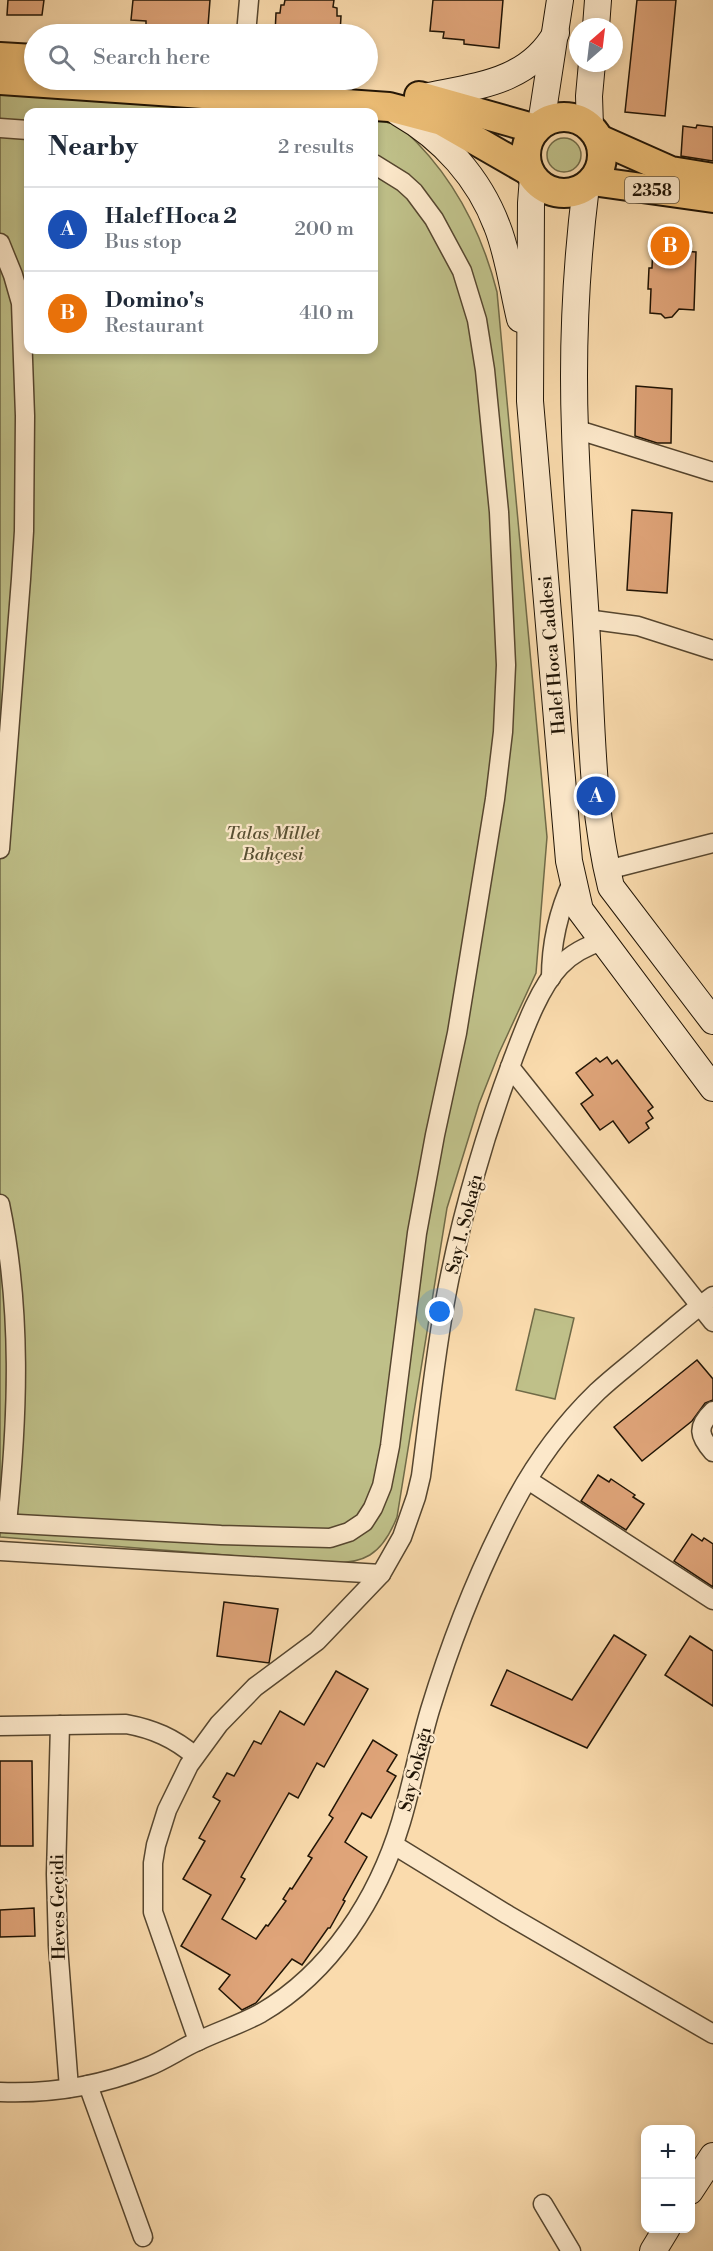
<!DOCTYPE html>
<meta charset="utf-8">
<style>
:root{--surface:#fff;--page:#f2f2f3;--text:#1f2937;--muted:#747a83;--line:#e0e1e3;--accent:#db2777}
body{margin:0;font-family:"Libre Bodoni",serif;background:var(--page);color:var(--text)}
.controls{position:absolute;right:18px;bottom:18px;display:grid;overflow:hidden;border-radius:12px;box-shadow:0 3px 9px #0003}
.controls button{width:54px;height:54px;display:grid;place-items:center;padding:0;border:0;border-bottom:2px solid var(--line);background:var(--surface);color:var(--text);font:30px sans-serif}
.compass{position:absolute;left:569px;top:18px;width:54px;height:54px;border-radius:50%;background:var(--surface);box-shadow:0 3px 9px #0003;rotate:28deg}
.you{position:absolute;left:440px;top:1312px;width:21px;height:21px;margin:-15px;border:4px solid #fff;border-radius:50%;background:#1a73e8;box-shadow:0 0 0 9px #1a73e833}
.badge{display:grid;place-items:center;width:39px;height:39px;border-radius:50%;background:var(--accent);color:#fff;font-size:20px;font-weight:700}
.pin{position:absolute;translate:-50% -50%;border:3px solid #fff;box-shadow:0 2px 6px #0006}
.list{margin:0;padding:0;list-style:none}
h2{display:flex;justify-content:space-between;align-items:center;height:78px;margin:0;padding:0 24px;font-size:26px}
h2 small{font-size:20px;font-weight:400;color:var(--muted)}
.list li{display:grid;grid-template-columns:39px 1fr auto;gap:18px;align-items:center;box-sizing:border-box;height:84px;padding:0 24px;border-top:2px solid var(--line)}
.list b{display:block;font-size:22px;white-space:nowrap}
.list p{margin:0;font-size:20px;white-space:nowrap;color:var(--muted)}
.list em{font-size:20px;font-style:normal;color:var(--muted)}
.icon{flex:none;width:33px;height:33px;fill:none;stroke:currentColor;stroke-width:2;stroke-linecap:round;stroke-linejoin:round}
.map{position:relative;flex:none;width:713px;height:2251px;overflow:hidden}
.search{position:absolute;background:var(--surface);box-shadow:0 3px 9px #0003;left:24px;top:24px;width:354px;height:66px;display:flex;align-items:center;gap:15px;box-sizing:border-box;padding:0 21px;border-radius:33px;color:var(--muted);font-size:22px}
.panel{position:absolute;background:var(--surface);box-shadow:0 3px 9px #0003;left:24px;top:108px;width:354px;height:246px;border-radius:12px}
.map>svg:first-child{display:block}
.green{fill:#bfc089;stroke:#706a47;stroke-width:1.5;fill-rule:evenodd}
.building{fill:#dfa479;stroke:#201405;stroke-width:1.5}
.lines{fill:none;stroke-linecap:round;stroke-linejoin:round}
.minor-casing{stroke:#56462f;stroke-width:21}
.secondary-casing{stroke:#201405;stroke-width:28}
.primary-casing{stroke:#201405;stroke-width:32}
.minor{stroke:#fce8ca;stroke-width:18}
.secondary{stroke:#fce8ca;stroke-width:26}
.primary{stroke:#edbe76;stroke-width:28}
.labels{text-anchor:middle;stroke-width:4.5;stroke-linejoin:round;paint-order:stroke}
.shield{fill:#fce8ca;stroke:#625440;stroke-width:1.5}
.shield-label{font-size:16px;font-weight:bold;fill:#201405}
.street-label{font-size:18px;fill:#201405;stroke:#fce8ca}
.park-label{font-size:18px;font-style:italic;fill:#585033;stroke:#fce8ca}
</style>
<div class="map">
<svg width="713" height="2251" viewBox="0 0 713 2251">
<rect width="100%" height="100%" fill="#fadbad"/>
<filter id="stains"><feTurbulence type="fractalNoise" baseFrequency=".00333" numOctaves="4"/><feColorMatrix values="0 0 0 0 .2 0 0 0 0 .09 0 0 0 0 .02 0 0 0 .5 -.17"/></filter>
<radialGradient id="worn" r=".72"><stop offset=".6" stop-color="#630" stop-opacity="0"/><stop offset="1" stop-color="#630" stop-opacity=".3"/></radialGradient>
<g class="green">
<path d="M 0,68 L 360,96 C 375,107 391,117 404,130 C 452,174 481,229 497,292 L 547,837 L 536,973 L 499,1053 L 479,1104 L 447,1208 L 397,1517 C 382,1555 364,1565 324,1563 L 0,1537 ZM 28,112 L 374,112 L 374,350 L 28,350 Z"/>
<circle cx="564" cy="155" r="17"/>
<polygon points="535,1309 574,1318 555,1399 516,1390"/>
</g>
<g class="building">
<polygon points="8,0 44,0 42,15 7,15"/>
<polygon points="133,0 210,0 208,26 193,25 193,31 146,27 146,21 131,20"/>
<polygon points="285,0 334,0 333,7 337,8 337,16 341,16 340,34 275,34 276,13 280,13 281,5 284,5"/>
<polygon points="433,0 503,0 499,48 464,44 464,40 443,38 444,32 430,31"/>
<polygon points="637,0 676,0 665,116 625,112"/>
<polygon points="697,125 713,127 713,161 681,156 683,126 696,128"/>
<polygon points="669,241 674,242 681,251 696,252 694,310 679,309 672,317 665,318 661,314 650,313 651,289 648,289 649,268 652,268 653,245 663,245"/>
<polygon points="636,386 672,389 671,443 657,443 635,436"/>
<polygon points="632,510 672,513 667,593 627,590"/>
<polygon points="607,1057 612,1064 617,1060 653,1107 648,1111 653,1118 646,1123 649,1128 629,1143 613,1121 600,1130 581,1104 593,1095 576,1073 596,1058 600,1062"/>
<polygon points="697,1360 713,1379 713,1400 705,1403 692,1421 642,1461 614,1427"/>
<polygon points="598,1475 609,1482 611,1479 635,1495 633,1497 644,1504 626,1530 581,1501"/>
<polygon points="692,1534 702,1541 704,1538 713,1544 713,1587 674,1561"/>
<polygon points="224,1602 278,1609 269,1663 217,1656"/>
<polygon points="614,1635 646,1655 587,1748 491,1705 507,1670 572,1700"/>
<polygon points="690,1636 713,1651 713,1706 665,1675"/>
<polygon points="336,1671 368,1689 324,1767 317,1763 298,1798 289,1793 241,1877 245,1879 222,1919 256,1939 266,1925 268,1926 286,1901 283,1899 290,1888 292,1889 312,1858 308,1856 333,1818 329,1815 373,1740 397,1755 387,1771 396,1776 371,1818 362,1813 345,1842 367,1857 343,1900 345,1901 330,1928 328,1928 302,1965 292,1959 256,2003 242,2010 219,1989 230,1975 181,1946 211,1895 183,1879 205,1841 199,1838 220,1801 213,1797 227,1773 234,1776 254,1741 261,1744 280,1711 304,1725"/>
<polygon points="0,1761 32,1761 33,1846 0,1846"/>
<polygon points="34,1908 35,1936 0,1937 0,1910"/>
</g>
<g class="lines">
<g class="minor-casing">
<g id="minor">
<polyline points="246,34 249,0"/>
<polyline points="0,128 28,130"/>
<polyline points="0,243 13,275 21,303 25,416 24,531 21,579 0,849"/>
<polyline points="575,429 713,472"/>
<polyline points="586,619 638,626 713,650"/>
<polyline points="607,870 713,843"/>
<path d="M 551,978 C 551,942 558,912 573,880"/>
<polyline points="510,1067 713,1322"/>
<path d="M 0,1204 C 22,1310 18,1416 7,1523"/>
<path d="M 713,1411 C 696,1427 699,1436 713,1452"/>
<polyline points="528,1480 713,1600"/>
<polyline points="0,1523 221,1535 330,1538 349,1532 364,1522 373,1508 382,1486 390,1446 417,1233 435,1135 457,1033 495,799 503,732 506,665 499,512 485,370 477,320 462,271 434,219 414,192 403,182 374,164"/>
<polyline points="0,1551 381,1574"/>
<polyline points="60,1725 56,1874 58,1946 69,2088"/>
<path d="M 0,1726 L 126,1724 C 153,1729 174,1738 195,1756"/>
<polyline points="394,1845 508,1915 713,2034"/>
<path d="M 198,2041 L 153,1912 L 153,1863 L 156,1845 L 167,1810 L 189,1765 L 219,1724 L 255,1687 L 317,1641 L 381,1574 L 402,1537 L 416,1497 L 421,1476 C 429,1415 435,1353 447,1291 C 462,1213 485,1134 513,1059 C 524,1030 539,988 560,966 C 572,953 586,946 603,941"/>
<polyline points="88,2085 143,2237"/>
<path d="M 0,2092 C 50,2094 100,2086 147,2067 C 165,2060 180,2049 198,2041 C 219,2031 241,2024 261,2013 C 331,1972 378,1898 401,1822 C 412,1785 419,1747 430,1710 C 451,1641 478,1572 512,1507 C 534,1465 563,1425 597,1392 C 614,1376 633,1362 650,1347 C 671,1330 691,1312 713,1296"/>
<polyline points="543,2204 571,2251"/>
</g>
</g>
<g class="secondary-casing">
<g id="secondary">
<polyline points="596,27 598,0"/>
<path d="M 424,97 C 475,86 528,83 556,33"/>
<path d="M 399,113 C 443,138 479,178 497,226 C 508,253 513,290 520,319"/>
<polyline points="541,124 560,0"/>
<polyline points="590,127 589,96 592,63"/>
<polyline points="533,177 531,203 530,401 569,861 580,910 713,1088"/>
<path d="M 586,186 C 576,266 572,350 575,431 C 577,500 583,569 587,639 C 592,721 591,806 611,887 L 713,1021"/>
<polyline points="690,2191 713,2156"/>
<polyline points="653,2251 667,2228"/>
</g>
</g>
<g class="primary-casing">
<g id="primary">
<polyline points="0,57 34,59"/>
<polyline points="0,80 389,107 442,121 529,171"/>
<polyline points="286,80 329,85"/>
<polyline points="419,96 536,129"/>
<circle cx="564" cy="155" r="38"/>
<polyline points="599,139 671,171 713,178"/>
<polyline points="592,181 713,198"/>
</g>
</g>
<use href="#minor" class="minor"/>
<use href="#secondary" class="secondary"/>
<use href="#primary" class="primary"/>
</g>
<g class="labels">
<rect class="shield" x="625" y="177" width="54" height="26" rx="4.5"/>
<g class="shield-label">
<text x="652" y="196">2358</text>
</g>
<g class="street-label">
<text transform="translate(552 655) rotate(-95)" y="6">Halef Hoca Caddesi</text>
<text transform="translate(464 1224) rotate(-76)" y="6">Say 1. Sokağı</text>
<text transform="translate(415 1769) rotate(-76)" y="6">Say Sokağı</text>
<text transform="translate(58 1907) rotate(-91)" y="6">Heves Geçidi</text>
</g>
<g class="park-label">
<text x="273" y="839">Talas Millet<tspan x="273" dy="21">Bahçesi</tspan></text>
</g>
</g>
<rect width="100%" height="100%" filter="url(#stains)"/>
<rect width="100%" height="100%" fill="url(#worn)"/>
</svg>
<div class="controls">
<button>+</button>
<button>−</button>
</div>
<svg class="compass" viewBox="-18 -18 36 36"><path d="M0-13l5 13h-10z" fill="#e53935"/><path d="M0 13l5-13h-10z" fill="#747a83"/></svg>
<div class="you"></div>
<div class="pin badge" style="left:596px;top:796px;background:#1a4fb4">A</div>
<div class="pin badge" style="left:670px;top:246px;background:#e8710a">B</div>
<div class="search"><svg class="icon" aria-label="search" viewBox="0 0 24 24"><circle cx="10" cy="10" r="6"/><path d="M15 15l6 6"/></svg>Search here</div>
<section class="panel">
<h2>Nearby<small>2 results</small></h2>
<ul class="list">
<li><span class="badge" style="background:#1a4fb4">A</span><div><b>Halef Hoca 2</b><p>Bus stop</p></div><em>200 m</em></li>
<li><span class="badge" style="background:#e8710a">B</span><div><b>Domino's</b><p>Restaurant</p></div><em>410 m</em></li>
</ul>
</section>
</div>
